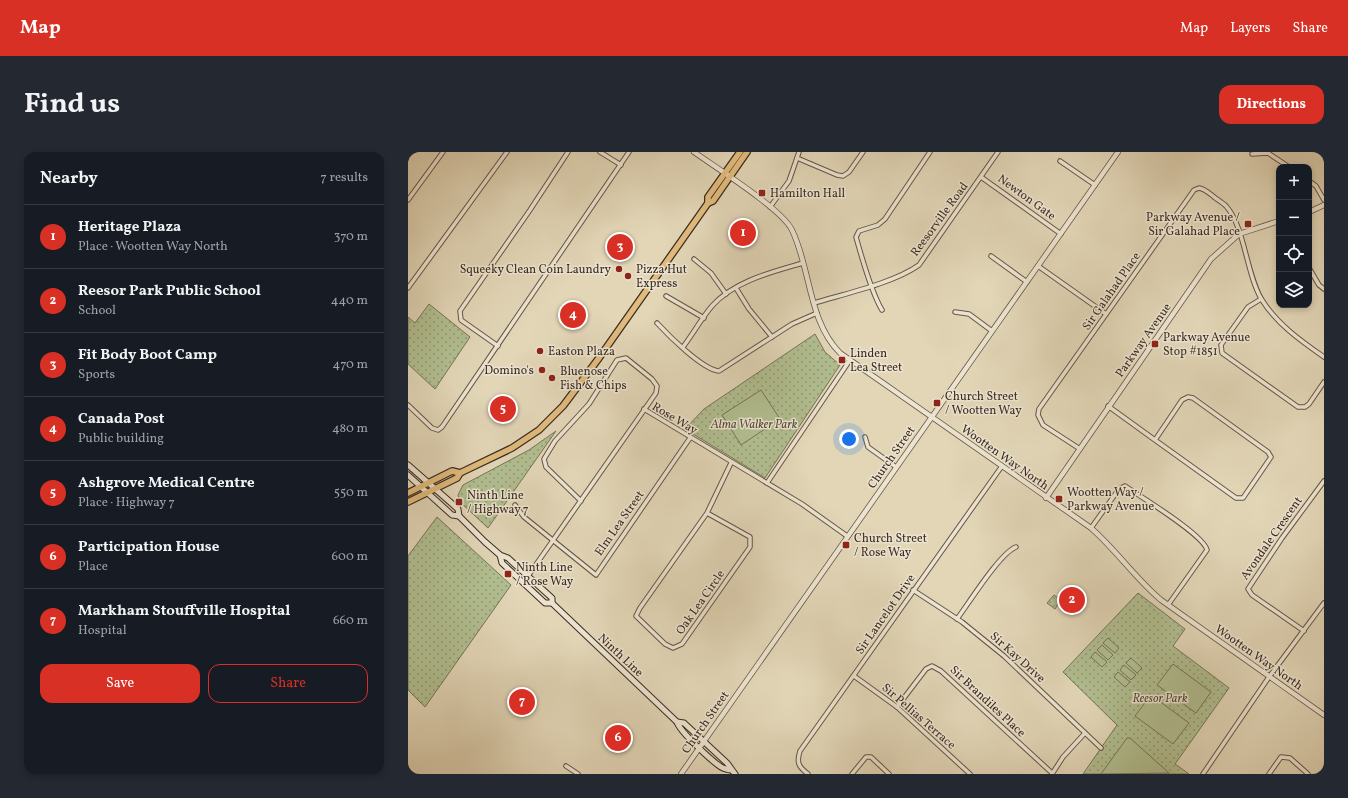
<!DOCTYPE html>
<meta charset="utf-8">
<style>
:root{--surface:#171b24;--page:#242831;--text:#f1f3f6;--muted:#9ea1a6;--line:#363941;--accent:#d93025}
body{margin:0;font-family:Vollkorn,serif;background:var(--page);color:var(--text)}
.controls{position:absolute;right:12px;top:12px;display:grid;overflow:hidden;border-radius:8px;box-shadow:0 2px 6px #0003}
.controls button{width:36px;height:36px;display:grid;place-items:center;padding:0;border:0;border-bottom:1px solid var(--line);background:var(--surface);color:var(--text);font:20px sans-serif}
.you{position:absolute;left:441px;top:287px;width:14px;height:14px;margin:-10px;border:3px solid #fff;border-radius:50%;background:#1a73e8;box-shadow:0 0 0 6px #1a73e833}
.badge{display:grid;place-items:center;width:26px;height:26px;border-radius:50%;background:var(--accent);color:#fff;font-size:13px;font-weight:700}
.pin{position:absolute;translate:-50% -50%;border:2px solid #fff;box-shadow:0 1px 4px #0006}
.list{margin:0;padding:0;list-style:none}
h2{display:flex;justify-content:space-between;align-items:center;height:52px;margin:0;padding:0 16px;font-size:17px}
h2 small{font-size:13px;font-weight:400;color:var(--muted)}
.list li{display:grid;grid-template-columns:26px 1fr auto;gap:12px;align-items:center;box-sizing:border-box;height:64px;padding:0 16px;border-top:1px solid var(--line)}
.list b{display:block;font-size:15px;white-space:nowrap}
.list p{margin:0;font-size:13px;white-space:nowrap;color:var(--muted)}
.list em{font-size:13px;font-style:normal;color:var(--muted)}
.actions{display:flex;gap:8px;padding:12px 16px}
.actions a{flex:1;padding:9px 0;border:1px solid var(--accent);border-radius:12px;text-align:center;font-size:14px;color:var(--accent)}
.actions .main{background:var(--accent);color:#fff}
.icon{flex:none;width:22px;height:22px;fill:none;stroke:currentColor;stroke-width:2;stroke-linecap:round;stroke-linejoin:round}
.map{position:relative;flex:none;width:916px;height:622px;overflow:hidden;border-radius:12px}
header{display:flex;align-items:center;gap:24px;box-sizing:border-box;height:56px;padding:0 20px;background:var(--accent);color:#fff}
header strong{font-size:19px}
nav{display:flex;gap:22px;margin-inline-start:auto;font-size:14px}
.intro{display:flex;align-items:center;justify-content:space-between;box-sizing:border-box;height:96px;padding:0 24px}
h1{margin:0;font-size:28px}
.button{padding:10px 18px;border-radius:12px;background:var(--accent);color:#fff;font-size:14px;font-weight:700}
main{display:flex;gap:24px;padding:0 24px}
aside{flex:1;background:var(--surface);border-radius:12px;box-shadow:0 2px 6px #0003}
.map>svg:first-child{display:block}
.grass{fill:url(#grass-dots);stroke:#767459}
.pitch{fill:#b1be90;stroke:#767459}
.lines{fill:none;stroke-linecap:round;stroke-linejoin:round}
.minor-casing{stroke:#655647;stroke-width:5.5}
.tertiary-casing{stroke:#655647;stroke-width:6}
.secondary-casing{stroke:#3b2b22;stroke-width:7}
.primary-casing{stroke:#3b2b22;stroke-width:8}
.minor{stroke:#ece4d0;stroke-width:3.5}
.tertiary{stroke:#ece4d0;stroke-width:4.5}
.secondary{stroke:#ece4d0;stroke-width:5}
.primary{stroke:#e1bb7c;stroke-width:5.5}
.poi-dot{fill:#8f2418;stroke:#ece4d0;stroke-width:1.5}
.labels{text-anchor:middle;stroke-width:3;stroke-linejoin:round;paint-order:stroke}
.poi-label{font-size:12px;fill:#3b2b22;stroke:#ece4d0;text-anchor:start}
.street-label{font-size:12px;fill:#3b2b22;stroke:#ece4d0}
.park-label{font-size:12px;font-style:italic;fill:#534838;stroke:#ece4d0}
</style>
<header>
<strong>Map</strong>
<nav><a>Map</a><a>Layers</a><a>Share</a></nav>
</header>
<div class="intro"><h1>Find us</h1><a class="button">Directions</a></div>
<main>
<aside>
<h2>Nearby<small>7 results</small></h2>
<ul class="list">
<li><span class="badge">1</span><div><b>Heritage Plaza</b><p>Place · Wootten Way North</p></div><em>370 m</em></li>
<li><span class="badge">2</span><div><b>Reesor Park Public School</b><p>School</p></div><em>440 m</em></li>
<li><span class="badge">3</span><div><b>Fit Body Boot Camp</b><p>Sports</p></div><em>470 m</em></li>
<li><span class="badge">4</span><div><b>Canada Post</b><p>Public building</p></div><em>480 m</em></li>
<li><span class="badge">5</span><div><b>Ashgrove Medical Centre</b><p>Place · Highway 7</p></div><em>550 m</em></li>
<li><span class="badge">6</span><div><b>Participation House</b><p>Place</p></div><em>600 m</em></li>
<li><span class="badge">7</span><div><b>Markham Stouffville Hospital</b><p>Hospital</p></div><em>660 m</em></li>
</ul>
<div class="actions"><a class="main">Save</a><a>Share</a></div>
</aside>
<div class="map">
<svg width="916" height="622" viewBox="0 0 916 622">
<defs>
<pattern id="grass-dots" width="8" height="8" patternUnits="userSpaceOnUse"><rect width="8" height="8" fill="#b1be90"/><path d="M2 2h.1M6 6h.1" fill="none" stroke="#919b75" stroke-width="1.8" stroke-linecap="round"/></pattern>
</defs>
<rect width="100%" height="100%" fill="#e2d6b7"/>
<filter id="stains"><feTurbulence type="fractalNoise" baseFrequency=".005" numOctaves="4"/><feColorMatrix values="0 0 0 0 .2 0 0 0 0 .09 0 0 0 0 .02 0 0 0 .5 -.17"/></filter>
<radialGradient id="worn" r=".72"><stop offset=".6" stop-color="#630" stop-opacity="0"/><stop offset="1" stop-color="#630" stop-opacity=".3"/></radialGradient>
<g class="grass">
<polygon points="21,152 62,185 27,237 0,212 0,165 7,171"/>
<polygon points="407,182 417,200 432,213 357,326 277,277 296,257"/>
<polygon points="148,279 80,376 52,350 50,343 55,333 121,298"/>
<polygon points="29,365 103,433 17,555 0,538 0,404"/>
<polygon points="730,441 777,477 765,494 821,536 767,612 781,622 675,622 709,573 655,520"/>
<polygon points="646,443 653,448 647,457 639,451"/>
</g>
<g class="pitch">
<polygon points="353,238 372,267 333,293 314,263"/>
<polygon points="700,486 711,496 707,501 695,491"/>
<polygon points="694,493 705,503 700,508 689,498"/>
<polygon points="687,500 699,510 694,515 683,505"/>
<polygon points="723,506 734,516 729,521 718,511"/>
<polygon points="765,512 803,540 788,561 749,533"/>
<polygon points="716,513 728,523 723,528 712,518"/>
<polygon points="710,520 722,530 717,535 706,525"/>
<polygon points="743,543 781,571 765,592 727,564"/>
<polygon points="719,586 722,586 761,621 693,622"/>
</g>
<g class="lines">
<g class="minor-casing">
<g id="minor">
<polyline points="192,0 213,13"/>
<polyline points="844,2 860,1 881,15"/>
<polyline points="389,6 429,23 435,24 441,20 455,0"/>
<polyline points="652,9 687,33"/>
<polyline points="573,25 653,82"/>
<polyline points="901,29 908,34 916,48"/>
<polyline points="0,48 35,0"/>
<polyline points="362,55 381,29 391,0"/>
<polyline points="583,104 619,130"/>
<polyline points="286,107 303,121 318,142"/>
<polyline points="630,114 698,162"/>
<polyline points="901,116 911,133 916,137"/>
<polyline points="0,136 99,0"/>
<polyline points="328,136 341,157 364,185"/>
<polyline points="258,144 296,166"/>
<polyline points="853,147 840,155 813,193 814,201 890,255 897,255 901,252 916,230"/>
<path d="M 406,151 C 436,142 486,131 511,113 L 590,0"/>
<path d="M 474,158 C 463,140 454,106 448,85 L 451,79 L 470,73 L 477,67 L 522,0"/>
<polyline points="547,160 561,162 584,179"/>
<path d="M 249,171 C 260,183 295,218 311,219 L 384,172 L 409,161"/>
<polyline points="90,194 53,168 52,159 122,58 160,0"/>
<path d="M 275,195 C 285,182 293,167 304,154 C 326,129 364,120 395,111"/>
<polyline points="0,253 24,276 30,278 34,275 221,0"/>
<polyline points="700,254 747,288 774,248 780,245 785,246 860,300 863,305 835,346 828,346 747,288"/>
<polyline points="236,257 394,352 439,384"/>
<polyline points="457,285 460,295 488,315"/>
<path d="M 672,297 L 635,273 L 630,263 L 631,257 L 786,38 L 791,36 C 797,37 801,41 806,45 C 810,48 815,51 818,54 C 837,75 838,122 854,148 C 869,172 893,189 916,205"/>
<polyline points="359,331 442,208"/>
<polyline points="107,353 116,365 188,423 282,286"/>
<polyline points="299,361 232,456 228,464 257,492 265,496 274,492 342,395 342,385 299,361 323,311"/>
<path d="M 683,376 L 711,337 L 717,334 C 733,345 796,383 799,398 L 760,453"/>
<polyline points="120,424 248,241 249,234 244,227 218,206 209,208 181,252 147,289 136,307 138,315 173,349"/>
<polyline points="505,438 554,470 596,504 693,596"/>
<path d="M 549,467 C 561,451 592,401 608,395"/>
<polyline points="896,479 844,443 840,437 874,386 916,329"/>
<polyline points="446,524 489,555 562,622"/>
<polyline points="489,555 518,517 524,514 533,519 644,621"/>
<polyline points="158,614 170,622"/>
<path d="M 400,622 C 391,615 388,611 392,599 L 594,314"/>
<polyline points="444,622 458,605 463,605 481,622"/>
<polyline points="644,622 655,605 677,581"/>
<polyline points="795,622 861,525 916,451"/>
<polyline points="861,622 873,605 882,606 900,622"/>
</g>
</g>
<g class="tertiary-casing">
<g id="tertiary">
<path d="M 286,0 C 307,15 374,57 384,78 C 403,117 400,169 432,201 L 683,376 C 709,399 727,426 753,448 L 916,563"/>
<polyline points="901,60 916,53"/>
<polyline points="638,346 803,107 831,82 871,69"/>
<polyline points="273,622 710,0"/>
</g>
</g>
<g class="secondary-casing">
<g id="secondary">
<polyline points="0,313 50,357 51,364 77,390 92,403 100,406 144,446 144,451"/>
<polyline points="0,323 44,363 51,364"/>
<path d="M 92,403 L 94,411 L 137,451 L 144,451 L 269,570 C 272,580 304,609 313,615 C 316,617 319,617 322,618"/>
<polyline points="269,570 276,571 319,611 327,622"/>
</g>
</g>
<g class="primary-casing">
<g id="primary">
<polyline points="300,51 300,45 332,0"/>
<polyline points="0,341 44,319 52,321"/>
<polyline points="0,350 49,326 52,321 104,296 131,278 155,254 191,206 300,51 305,49 339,0"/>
</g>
</g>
<use href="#minor" class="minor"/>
<use href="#tertiary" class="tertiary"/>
<use href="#secondary" class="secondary"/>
<use href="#primary" class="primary"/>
</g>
<g class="poi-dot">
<rect x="350" y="37" width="8" height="8" rx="2"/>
<rect x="836" y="68" width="8" height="8" rx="2"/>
<circle cx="211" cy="117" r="4"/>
<circle cx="220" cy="124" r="4"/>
<rect x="743" y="188" width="8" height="8" rx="2"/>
<circle cx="132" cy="199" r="4"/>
<rect x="430" y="204" width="8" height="8" rx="2"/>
<circle cx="134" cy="218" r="4"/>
<circle cx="144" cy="226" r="4"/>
<rect x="525" y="247" width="8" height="8" rx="2"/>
<rect x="647" y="343" width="8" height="8" rx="2"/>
<rect x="47" y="346" width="8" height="8" rx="2"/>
<rect x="434" y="389" width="8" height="8" rx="2"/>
<rect x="96" y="418" width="8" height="8" rx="2"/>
</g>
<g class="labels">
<g class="poi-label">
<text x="362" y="45">Hamilton Hall</text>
<text x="832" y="69" text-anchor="end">Parkway Avenue /<tspan x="832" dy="14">Sir Galahad Place</tspan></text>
<text x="203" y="121" text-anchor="end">Squeeky Clean Coin Laundry</text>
<text x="228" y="121">Pizza Hut<tspan x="228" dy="14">Express</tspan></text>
<text x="755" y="189">Parkway Avenue<tspan x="755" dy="14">Stop #1851</tspan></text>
<text x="140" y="203">Easton Plaza</text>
<text x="442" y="205">Linden<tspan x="442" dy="14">Lea Street</tspan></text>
<text x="126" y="222" text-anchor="end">Domino's</text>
<text x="152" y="223">Bluenose<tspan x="152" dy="14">Fish &amp; Chips</tspan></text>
<text x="537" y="248">Church Street<tspan x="537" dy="14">/ Wootten Way</tspan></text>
<text x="659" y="344">Wootten Way /<tspan x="659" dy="14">Parkway Avenue</tspan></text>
<text x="59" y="347">Ninth Line<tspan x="59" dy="14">/ Highway 7</tspan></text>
<text x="446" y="390">Church Street<tspan x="446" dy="14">/ Rose Way</tspan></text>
<text x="108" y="419">Ninth Line<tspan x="108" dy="14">/ Rose Way</tspan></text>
</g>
<g class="street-label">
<text transform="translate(619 45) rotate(36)" y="4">Newton Gate</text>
<text transform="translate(531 67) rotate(-54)" y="4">Reesorville Road</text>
<text transform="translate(703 139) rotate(-55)" y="4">Sir Galahad Place</text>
<text transform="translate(735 188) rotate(-55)" y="4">Parkway Avenue</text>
<text transform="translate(267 266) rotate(31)" y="4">Rose Way</text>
<text transform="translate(483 305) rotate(-55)" y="4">Church Street</text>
<text transform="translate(597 305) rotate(35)" y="4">Wootten Way North</text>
<text transform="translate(211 371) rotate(-55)" y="4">Elm Lea Street</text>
<text transform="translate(863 386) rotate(-55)" y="4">Avondale Crescent</text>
<text transform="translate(292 450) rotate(-55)" y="4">Oak Lea Circle</text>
<text transform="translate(477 462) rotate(-55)" y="4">Sir Lancelot Drive</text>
<text transform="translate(213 503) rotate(43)" y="4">Ninth Line</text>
<text transform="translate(610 505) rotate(42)" y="4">Sir Kay Drive</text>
<text transform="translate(851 505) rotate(35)" y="4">Wootten Way North</text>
<text transform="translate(580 549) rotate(43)" y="4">Sir Brandiles Place</text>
<text transform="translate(511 564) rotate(41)" y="4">Sir Pellias Terrace</text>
<text transform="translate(297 570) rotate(-55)" y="4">Church Street</text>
</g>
<g class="park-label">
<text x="346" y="276">Alma Walker Park</text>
<text x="752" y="550">Reesor Park</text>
</g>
</g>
<rect width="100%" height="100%" filter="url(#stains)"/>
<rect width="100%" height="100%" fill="url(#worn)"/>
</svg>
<div class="controls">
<button>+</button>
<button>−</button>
<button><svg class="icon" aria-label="locate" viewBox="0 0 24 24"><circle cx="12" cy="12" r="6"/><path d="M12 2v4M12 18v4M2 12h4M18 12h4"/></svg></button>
<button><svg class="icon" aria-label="layers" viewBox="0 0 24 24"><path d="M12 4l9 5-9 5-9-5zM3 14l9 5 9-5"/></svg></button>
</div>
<div class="you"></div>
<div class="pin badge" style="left:335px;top:81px">1</div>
<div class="pin badge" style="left:664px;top:448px">2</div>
<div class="pin badge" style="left:212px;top:95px">3</div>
<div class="pin badge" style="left:165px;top:163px">4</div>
<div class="pin badge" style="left:95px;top:257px">5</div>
<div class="pin badge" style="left:210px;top:586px">6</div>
<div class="pin badge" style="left:114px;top:550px">7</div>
</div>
</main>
